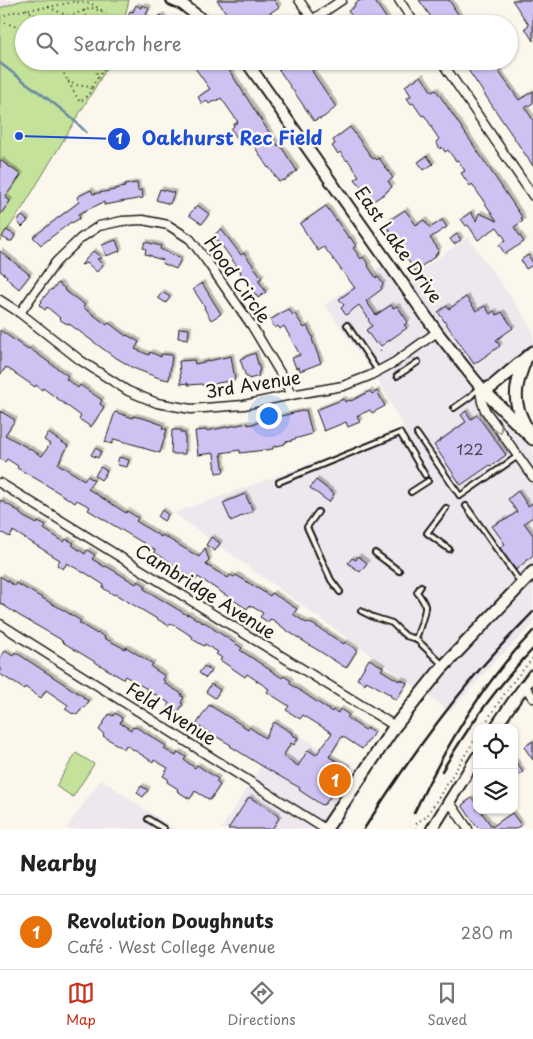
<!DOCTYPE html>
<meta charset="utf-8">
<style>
:root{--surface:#fff;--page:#f2f2f2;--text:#222;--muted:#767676;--line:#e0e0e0;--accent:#c8321e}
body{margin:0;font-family:"Playpen Sans",sans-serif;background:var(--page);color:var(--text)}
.controls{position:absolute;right:15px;bottom:15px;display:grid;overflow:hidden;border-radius:10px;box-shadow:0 1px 4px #0004}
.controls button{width:45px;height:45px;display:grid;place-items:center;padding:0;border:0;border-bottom:1px solid var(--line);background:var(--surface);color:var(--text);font:25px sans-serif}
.you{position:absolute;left:268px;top:415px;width:18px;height:18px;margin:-12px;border:4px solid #fff;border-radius:50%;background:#1a73e8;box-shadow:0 0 0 8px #1a73e833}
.badge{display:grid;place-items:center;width:32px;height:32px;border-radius:50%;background:var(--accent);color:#fff;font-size:16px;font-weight:700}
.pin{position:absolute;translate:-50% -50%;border:2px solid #fff;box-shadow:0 1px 5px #0006}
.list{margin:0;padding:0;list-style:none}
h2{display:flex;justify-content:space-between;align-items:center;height:65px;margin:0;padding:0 20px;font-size:21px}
h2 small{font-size:16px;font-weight:400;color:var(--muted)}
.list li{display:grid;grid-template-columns:32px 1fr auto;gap:15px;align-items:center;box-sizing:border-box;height:75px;padding:0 20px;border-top:1px solid var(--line)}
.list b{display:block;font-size:19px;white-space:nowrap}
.list p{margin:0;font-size:16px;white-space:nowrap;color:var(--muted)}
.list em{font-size:16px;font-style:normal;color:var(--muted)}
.icon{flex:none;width:28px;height:28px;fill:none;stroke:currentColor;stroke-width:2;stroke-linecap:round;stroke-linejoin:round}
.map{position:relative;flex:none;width:533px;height:829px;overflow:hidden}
.search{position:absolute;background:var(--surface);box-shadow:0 1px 4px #0004;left:15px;right:15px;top:15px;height:55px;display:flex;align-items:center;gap:12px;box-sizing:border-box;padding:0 18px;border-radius:28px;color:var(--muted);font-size:19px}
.sheet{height:140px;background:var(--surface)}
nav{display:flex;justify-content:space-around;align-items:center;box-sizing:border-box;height:70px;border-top:1px solid var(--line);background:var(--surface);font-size:14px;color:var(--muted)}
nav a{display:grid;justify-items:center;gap:2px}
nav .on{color:var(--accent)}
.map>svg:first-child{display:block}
.built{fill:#eee7ee}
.green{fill:#c4e29a;stroke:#707f5b}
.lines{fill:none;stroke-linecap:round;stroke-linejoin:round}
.stream{stroke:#698aa2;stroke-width:2.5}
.building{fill:#d0c1f3;stroke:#1c1c1c;filter:url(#shadow)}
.lane-casing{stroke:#1c1c1c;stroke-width:8}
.street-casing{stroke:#1c1c1c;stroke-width:11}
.secondary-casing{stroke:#1c1c1c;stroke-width:14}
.primary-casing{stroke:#1c1c1c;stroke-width:15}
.path{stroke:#1c1c1c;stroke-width:2;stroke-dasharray:1 4;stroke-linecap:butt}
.lane{stroke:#fbf7ec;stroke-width:4}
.street{stroke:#fbf7ec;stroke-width:8}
.secondary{stroke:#fbf7ec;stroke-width:10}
.primary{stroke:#fbf7ec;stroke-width:11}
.rail{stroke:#1c1c1c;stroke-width:2.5}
.oneway{stroke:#97948e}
.labels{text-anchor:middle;stroke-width:5;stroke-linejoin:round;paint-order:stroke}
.number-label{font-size:15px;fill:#494552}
.street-label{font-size:18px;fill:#1c1c1c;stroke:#fbf7ec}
.leader{fill:none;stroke:#1d4ed8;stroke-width:2}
.callout-dot{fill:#1d4ed8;stroke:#fbf7ec;stroke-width:2}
.mark-label{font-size:15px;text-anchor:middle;font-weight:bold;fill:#fff}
.callout-label{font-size:19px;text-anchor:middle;font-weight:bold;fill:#1d4ed8;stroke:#fbf7ec;stroke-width:5;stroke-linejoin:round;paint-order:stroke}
</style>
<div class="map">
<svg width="533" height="829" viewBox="0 0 533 829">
<defs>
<filter id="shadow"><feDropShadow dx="2.5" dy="-2.5" stdDeviation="0" flood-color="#0004"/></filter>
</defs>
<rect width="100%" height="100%" fill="#fbf7ec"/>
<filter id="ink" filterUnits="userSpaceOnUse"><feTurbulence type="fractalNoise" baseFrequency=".02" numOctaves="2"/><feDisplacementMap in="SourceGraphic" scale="10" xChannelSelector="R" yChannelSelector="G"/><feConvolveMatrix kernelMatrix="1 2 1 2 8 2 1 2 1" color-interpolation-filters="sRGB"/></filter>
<g filter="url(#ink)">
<g class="built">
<polygon points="0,0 23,0 0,8"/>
<polygon points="468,237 510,296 533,331 533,355 477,396 533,449 533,625 497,659 450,712 174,513 405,430 378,380 325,305 384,264 399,285"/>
<polygon points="286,726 302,737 365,774 364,788 337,829 221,829"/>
<polygon points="101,779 174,829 66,829"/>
</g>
<g class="green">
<polygon points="23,0 129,0 123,24 24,24 24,61 111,61 25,204 0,241 0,8"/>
<polygon points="76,753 94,764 73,797 56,786"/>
</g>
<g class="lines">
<path class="stream" d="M 0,63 C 29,86 60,105 86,132"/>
</g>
<g class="building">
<polygon points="217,0 274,0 279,7 267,15 273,24 236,24 231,16 229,17"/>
<polygon points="361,0 374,0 390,24 363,24 360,20 354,24 351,24 348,19 352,16 348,11 355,6 354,4"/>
<polygon points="419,0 449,0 464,24 436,24"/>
<polygon points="512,0 533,0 533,41 525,28 529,25"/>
<polygon points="136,5 141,8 142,5 149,8 142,24 137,24 127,19 130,11 133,12"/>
<polygon points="161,15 168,24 150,24"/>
<polygon points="190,61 223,61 261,120 278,146 280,145 297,171 283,181 282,180 279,182 269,167 268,168 251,141 249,143 244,135 237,138 231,129 234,126 233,125 238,122 221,98 216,101 215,100 209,104 207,101 202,104 198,97 210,89"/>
<polygon points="273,61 311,61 316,68 312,71 313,73 336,107 324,117 319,119 319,118 314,121"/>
<polygon points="462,61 493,61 500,71 499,72 519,100 533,91 533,103 525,108 533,120 533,166"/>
<polygon points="421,76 432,92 436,90 522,217 521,218 523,221 514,227 524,242 505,254 499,245 506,240 497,227 478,240 468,225 466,226 461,219 471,212 476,221 479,213 497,221 472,184 470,186 461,173 465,171 458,160 456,161 448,150 445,152 442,147 440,149 436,142 439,139 431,127 432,127 424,115 422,116 413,103 411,104 407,98 411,96 405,86"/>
<polygon points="350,127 373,159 375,158 377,160 379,158 393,178 388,181 392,187 387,191 387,192 372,202 355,179 359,176 352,166 348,160 347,161 340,152 338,154 332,146 335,144 333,140"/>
<polygon points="427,156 433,164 424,170 418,162"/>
<polygon points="0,160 21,175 5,197 10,201 0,215"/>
<polygon points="137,183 138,191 142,190 143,198 104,205 104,202 78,214 80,218 72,223 71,222 41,245 33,237 79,202 77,197 91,190 93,194 115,190 115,189 125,187 124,185"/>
<polygon points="160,189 174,193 170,204 156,200"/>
<polygon points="197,205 209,214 202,224 189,215"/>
<polygon points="326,206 349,238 350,237 356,246 353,248 361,259 363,257 369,265 368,266 376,278 378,277 383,284 381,287 382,289 366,301 376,315 391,305 393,308 397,306 408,322 404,325 407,328 381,346 378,342 376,344 366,330 372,326 368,320 369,319 359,305 346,315 341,308 344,305 339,299 355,288 324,247 318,251 300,224"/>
<polygon points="405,210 416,225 424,220 430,228 442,220 447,227 430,238 439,250 437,252 438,253 435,255 436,256 415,271 399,247 400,246 386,225 389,223 388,221"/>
<polygon points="22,216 28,221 22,227 17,221"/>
<polygon points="221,229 241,255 244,253 262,278 258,280 266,292 258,298 240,273 241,272 220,243 213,236"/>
<polygon points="6,230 15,235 12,241 9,241 2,237"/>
<polygon points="457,234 461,240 454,244 450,239"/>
<polygon points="116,240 120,251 106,256 102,245"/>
<polygon points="145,242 161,246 160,249 181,259 176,269 162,263 163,260 152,257 152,256 145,254 146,249 143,248"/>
<polygon points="0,251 30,275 19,289 6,278 7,276 0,271"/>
<polygon points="93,251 102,258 97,259 103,265 97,272 87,263 81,265"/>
<polygon points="528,255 533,263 533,265 526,269 521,260"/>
<polygon points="58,283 65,289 64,290 85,305 83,307 107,325 109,323 126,336 127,335 139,342 135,349 149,355 150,352 161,357 161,354 172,355 169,380 159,378 133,368 110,354 68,323 67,324 59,319 60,318 47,307 45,310 39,305 42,302 41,301 51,289 52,290"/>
<polygon points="202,283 221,314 211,320 204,308 205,307 193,289"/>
<polygon points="162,292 170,297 166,303 158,298"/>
<polygon points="466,297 476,311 485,306 490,314 494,311 497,315 502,312 513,328 496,340 500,346 474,364 438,312 447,306 449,309"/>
<polygon points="288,309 293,315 295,314 304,328 307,326 313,338 312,339 321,363 300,371 299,367 296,368 292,358 300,355 284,326 280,329 278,326 275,328 270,320"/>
<polygon points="179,328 189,329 188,339 178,338"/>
<polygon points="0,330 28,350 29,348 68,376 66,379 78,388 80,385 102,400 100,404 104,407 91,427 79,419 81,416 43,388 42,390 36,385 35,387 6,367 0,375"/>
<polygon points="255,353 260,371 258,372 259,376 249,379 248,377 246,377 240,359"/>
<polygon points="231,356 235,380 218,383 210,386 210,384 203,386 202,384 188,385 188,383 181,384 179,361 194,360 195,364"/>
<polygon points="370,391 372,394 377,391 385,406 372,413 370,410 357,416 360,422 348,427 346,422 324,431 316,410 344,399 345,402 350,400 351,401"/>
<polygon points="306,410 312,434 291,440 292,441 285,442 285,444 273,447 273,449 240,453 240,450 221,453 224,472 216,473 214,453 198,455 195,431 206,430 206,431 248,423 248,425 274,419 273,418"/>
<polygon points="0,411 15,420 5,435 42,456 50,444 44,440 48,433 68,446 58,464 84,480 87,476 94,480 88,489 126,513 127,511 138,518 136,521 161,537 162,535 199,557 205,548 209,560 206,565 228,578 230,575 234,577 236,575 270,596 272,593 297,609 293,614 306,623 307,622 314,625 344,644 345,642 357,650 346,668 289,632 273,620 270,619 268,622 260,617 263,613 251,606 250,605 247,609 198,577 196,580 172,566 173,564 154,552 155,550 88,510 90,507 77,500 75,503 40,481 17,468 18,466 7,459 5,462 0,459"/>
<polygon points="466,411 471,419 477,415 506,455 491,466 490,465 461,485 434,445 466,422 461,415"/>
<polygon points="115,412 133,418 133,416 146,419 163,425 162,429 167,429 160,453 143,448 143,447 114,439 112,444 105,442"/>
<polygon points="172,430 181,430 181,433 185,433 185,454 171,454"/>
<polygon points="95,448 101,451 98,458 91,455"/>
<polygon points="119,457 129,460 127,467 117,465"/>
<polygon points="100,467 107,471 101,480 95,476"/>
<polygon points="316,480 334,494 329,502 310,488"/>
<polygon points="518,491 528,506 533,503 533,517 524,523 533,535 533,555 516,570 500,548 505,544 492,526 505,519 506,520 517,512 508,499"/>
<polygon points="245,494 253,511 231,521 223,503"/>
<polygon points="0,500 20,512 19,513 24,517 37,524 38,522 46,526 44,529 64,542 66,539 74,543 72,545 85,554 87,550 95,555 92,559 105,567 106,566 136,584 138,581 146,586 144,589 187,615 188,614 203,623 204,622 212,627 212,628 242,648 240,650 282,678 284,676 291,681 289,683 311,698 332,712 333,710 338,713 340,709 349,715 347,718 365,730 366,728 374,733 362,749 342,736 329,757 349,768 325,804 322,805 299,790 300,788 262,766 230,746 231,745 196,725 209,705 248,729 249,727 265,738 274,722 292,733 291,734 298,738 294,745 291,743 283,756 298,766 308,750 316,755 332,733 303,715 300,719 286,710 289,706 267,692 269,689 247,674 245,677 220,660 222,658 216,654 218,652 205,644 204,646 192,639 193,637 171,623 169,626 115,594 114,595 103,588 104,585 84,572 84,573 67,563 63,569 57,565 60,560 13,531 10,537 0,532"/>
<polygon points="162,510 168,515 164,521 158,517"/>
<polygon points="211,537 220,543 215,551 206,545"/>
<polygon points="358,556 367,563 360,572 348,563 352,558 356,560"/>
<polygon points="0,576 15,586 16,583 65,611 81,621 79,623 97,634 98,633 105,637 104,638 125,649 126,647 153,664 151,667 165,676 163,680 165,681 164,683 182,694 181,696 184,697 181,703 183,704 178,712 167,706 169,703 155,694 154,695 146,690 147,689 125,676 123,679 64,643 60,639 20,616 0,603"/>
<polygon points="5,651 13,656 15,652 84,697 83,698 89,701 84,708 83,707 77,715 74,713 73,714 65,709 68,705 46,690 41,698 25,687 24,689 0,674 0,658"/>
<polygon points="369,659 383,667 381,670 399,681 400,679 407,683 396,700 390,696 391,695 372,684 366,681 365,684 357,679"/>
<polygon points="204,666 211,671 206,678 199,673"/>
<polygon points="211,684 220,690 215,698 206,692"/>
<polygon points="115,713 122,718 120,723 131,730 133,727 135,728 136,727 166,746 164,749 176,756 178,752 186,757 184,760 195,768 197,765 218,779 216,782 220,785 210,800 195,791 190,799 177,791 178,789 167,782 168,779 163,776 168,768 154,760 153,762 126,745 124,749 103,736 104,734 99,730 109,714 113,716"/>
<polygon points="533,741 533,760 524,747"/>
<polygon points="514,760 523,772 514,778"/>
<polygon points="141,786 148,790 143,797 137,793"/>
<polygon points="249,797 278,815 277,816 279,818 272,829 228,829"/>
<polygon points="472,798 477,805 477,810 480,810 492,827 512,813 521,825 515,829 480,829 477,826 476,826 462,805"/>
</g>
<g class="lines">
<g class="lane-casing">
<g id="lane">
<polyline points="347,325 378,371"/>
<polyline points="397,376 418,362"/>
<polyline points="454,408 471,396 478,388"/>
<polyline points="417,434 460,496 518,456"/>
<polyline points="279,482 400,433 425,475"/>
<polyline points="411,492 428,481"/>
<polyline points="466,506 520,582"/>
<polyline points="446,508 427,533 449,549"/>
<polyline points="318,512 307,527 331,580 340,592"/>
<polyline points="375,553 399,571"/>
<polyline points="361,611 373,617 392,623 398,629 406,636 416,639 442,664"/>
<path d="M 416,639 C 418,632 426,612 425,606 C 424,601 420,596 417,592 L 421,586"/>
<polyline points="148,819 164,829"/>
</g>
</g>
<g class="street-casing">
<g id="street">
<polyline points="299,0 312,19"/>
<polyline points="399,0 415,24"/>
<polyline points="306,24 342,0"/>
<polyline points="441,61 533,196"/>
<polyline points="0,300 20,313 80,360 128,391 157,403 191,409 244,405 291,395 343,386 369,376 395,362 437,332"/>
<polyline points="20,313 56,262 81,238 99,226 122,221 143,220 168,225 190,239 206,260 252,326 285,381 291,395"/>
<polyline points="479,386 482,402 485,410 533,477"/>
<polyline points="0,483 395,726"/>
<polyline points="0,624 325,829"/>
<polyline points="524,685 533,698"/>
<polyline points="449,801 468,829"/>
</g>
</g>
<g class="secondary-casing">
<g id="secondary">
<polyline points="172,0 182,4 208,24"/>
<polyline points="246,61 437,332 474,379 484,391"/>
<polyline points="495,728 512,703 533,675"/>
<polyline points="432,829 477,757"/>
</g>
</g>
<g class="primary-casing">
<g id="primary">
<polyline points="533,352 494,385 484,391 533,439"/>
<path d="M 526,358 C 520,374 513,391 518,408 C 520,416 524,423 528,431"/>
<polyline points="326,829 395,726 440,670 533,572"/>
</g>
</g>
<g class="path">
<polyline points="48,7 74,2 90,3 103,11"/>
<polyline points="26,9 38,17 50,18 69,16 92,8 106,13 113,21 117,24"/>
<path d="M 84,10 C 86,17 91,18 93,24"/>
<polyline points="0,17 17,11 48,7 75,19 80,24"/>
<polyline points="0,21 24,29"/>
<path d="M 56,61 C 65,74 71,88 80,102 L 89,94 L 92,87"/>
<polyline points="96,62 99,64 101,64 104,61"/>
<polyline points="98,78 109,61"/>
<polyline points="68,81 75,85 92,87 97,78 96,61"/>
<polyline points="380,350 382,353"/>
<polyline points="482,728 511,684 533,658"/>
<path d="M 416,829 C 415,820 422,821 427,816 L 477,736"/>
</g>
<use href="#lane" class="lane"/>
<use href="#street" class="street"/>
<use href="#secondary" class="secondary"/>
<use href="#primary" class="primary"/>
<g class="rail">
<path d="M 442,771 C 468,727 497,686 533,649"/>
<path d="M 414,813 C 445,747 482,684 533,631"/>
<path d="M 364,829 C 397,777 432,727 471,680 C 490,656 512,634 533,612"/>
</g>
</g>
<defs><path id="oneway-chevron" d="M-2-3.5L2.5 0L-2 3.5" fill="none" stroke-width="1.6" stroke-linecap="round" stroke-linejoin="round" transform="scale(1.25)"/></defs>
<use class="oneway" href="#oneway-chevron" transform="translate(499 430) rotate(54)"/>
</g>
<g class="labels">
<g class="number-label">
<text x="470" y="455">122</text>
</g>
<g class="street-label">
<text transform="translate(398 245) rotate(55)" y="6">East Lake Drive</text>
<text transform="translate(237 280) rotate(55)" y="6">Hood Circle</text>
<text transform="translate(253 385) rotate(-9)" y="6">3rd Avenue</text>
<text transform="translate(205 592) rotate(32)" y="6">Cambridge Avenue</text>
<text transform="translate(171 714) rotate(32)" y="6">Feld Avenue</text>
</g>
</g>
<path class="leader" d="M19 136L119 139"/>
<g class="callout-dot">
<circle cx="19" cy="136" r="5"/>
<circle cx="119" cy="139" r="12"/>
</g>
<g class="mark-label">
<text x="119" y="144">1</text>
</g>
<g class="callout-label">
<text x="232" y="145">Oakhurst Rec Field</text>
</g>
</svg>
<div class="controls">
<button><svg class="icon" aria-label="locate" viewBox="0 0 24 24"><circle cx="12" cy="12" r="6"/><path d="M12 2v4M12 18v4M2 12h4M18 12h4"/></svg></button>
<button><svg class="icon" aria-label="layers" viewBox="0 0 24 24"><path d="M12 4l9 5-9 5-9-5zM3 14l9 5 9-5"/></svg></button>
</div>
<div class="you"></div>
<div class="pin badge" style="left:335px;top:780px;background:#e8710a">1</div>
<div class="search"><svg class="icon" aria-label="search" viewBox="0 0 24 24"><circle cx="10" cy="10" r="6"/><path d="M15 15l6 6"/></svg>Search here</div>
</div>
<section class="sheet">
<h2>Nearby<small></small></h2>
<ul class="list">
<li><span class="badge" style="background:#e8710a">1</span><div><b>Revolution Doughnuts</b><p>Café · West College Avenue</p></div><em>280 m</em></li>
</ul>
</section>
<nav>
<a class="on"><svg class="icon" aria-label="map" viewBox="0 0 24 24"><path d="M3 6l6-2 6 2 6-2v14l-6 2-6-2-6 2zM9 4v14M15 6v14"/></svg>Map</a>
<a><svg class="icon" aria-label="directions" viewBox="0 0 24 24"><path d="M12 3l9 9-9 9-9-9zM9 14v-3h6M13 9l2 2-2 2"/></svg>Directions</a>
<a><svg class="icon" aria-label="saved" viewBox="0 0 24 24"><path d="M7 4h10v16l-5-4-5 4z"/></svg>Saved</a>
</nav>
